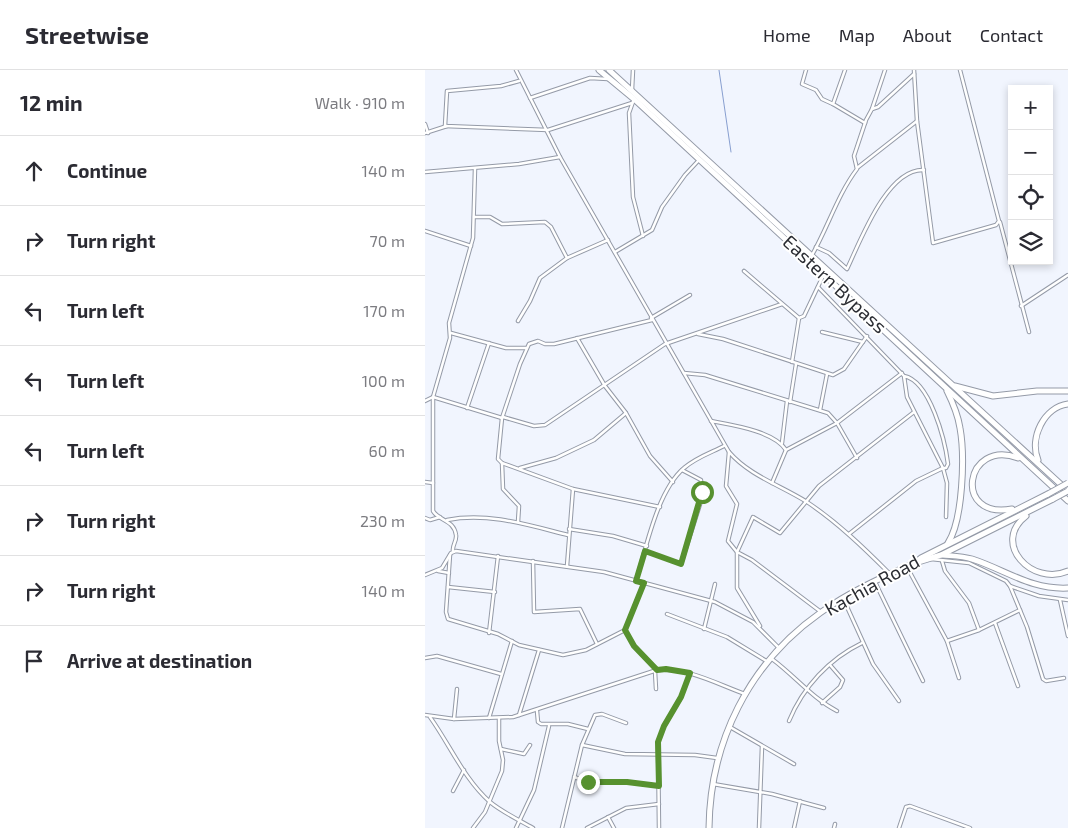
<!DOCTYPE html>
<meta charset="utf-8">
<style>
:root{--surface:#fff;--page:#f7f7f7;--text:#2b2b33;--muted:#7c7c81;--line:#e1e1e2}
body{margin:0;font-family:"Exo 2",sans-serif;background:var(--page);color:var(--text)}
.controls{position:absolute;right:15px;top:15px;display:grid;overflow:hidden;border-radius:0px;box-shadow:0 2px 8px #0003}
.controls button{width:45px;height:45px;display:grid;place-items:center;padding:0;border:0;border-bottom:1px solid var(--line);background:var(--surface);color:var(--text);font:25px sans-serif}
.stop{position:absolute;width:15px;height:15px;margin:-11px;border:4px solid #57912f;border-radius:50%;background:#fff}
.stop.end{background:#57912f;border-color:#fff;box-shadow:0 1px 5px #0008}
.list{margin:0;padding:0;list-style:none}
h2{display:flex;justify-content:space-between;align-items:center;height:65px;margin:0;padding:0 20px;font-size:21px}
h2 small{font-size:16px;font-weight:400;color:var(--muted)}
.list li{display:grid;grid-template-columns:32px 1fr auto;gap:15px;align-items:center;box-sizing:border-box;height:70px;padding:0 20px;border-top:1px solid var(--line)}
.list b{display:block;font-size:19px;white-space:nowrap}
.list em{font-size:16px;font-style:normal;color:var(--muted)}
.icon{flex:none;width:28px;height:28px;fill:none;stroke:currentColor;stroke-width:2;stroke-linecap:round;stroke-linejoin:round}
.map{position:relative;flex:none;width:643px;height:758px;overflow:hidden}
header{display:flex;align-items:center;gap:30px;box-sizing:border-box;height:70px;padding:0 25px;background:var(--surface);border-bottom:1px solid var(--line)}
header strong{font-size:24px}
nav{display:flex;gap:28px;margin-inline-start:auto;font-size:18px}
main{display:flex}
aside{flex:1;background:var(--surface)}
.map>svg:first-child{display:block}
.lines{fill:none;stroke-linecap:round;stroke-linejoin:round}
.stream{stroke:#889fd0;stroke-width:1}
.street-casing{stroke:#949aa7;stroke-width:4.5}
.highway-casing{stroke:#949aa7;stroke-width:7}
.street{stroke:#fff;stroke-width:2.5}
.highway{stroke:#fff;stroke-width:5}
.highway-bridge-casing{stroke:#949aa7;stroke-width:7;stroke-linecap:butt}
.highway-bridge{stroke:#fff;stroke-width:5}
.route{stroke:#57912f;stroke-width:6}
.labels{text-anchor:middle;stroke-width:4;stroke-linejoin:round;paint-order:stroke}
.street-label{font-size:19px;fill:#2b2d33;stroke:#fff}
</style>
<header>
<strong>Streetwise</strong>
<nav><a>Home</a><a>Map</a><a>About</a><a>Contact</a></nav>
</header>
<main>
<aside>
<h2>12 min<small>Walk · 910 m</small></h2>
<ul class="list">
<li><svg class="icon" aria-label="ahead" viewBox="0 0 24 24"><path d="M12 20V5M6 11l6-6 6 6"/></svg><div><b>Continue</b></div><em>140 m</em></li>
<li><svg class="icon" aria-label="right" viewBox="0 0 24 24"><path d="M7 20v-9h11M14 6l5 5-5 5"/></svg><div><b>Turn right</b></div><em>70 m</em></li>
<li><svg class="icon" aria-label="left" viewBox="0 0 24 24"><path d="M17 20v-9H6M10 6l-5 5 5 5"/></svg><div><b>Turn left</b></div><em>170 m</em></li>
<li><svg class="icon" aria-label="left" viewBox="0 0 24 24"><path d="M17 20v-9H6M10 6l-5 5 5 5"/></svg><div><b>Turn left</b></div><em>100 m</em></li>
<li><svg class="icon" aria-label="left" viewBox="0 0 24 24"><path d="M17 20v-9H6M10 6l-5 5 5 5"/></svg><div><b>Turn left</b></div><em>60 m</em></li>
<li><svg class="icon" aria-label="right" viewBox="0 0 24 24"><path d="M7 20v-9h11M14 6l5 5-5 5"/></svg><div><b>Turn right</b></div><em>230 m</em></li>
<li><svg class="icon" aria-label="right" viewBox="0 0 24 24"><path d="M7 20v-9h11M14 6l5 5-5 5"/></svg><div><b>Turn right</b></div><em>140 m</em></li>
<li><svg class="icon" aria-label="arrive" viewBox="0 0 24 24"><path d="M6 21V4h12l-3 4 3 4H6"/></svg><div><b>Arrive at destination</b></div></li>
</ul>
</aside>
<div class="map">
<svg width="643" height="758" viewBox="0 0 643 758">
<rect width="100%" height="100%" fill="#f1f5fe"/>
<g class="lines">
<polyline class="stream" points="294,0 306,82"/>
<g class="street-casing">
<g id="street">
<path d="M 91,0 L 135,87 L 304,382 C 325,406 355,415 382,432 C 412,452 438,477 464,503"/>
<polyline points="381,0 377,14 391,20 397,29 408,34"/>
<polyline points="420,0 408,34 440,53"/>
<polyline points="489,0 492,51 508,173 571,155 574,151 535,0"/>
<polyline points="94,11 76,16 22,21 20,56 123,60 207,33"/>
<polyline points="207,20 208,0"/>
<polyline points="105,28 165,8 183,9"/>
<polyline points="209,29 204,43 208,127 218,166"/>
<polyline points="447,39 460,0"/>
<polyline points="0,54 3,63"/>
<polyline points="0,63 22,56"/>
<polyline points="432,98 492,51"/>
<polyline points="0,102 94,94 135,87"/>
<polyline points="49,147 65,147 77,154 120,152 126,157 142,188"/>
<polyline points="575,152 604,262"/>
<polyline points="0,161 46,176"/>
<path d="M 391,177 L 404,183 L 422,199 C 435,172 462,98 499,100"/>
<polyline points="190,182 227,160 237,137 260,105 274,90"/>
<path d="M 387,185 C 403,157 413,124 432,99 L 429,86 L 441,50 L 447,39 L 453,37 L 489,4"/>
<polyline points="319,201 374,248 379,246 398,206"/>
<path d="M 393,217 L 479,306 C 505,311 520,370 523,394 L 521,398 L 518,398 L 482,327 L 479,306"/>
<polyline points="596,236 643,205"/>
<polyline points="226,248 265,225"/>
<polyline points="227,250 129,274 120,274 113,271 104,274 95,294 77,348 73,389 77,393 148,419 235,437"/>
<polyline points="93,251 105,231 115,208 142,188 183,170"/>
<polyline points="397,262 438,272"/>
<polyline points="26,263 81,278 101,278"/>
<polyline points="273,264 298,269 408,305 419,299 442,266"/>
<polyline points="152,268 180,316 201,343 225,386 248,412"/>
<polyline points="367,292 374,248"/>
<polyline points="259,303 280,305 403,343 412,353 432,388"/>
<polyline points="0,331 8,327 77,348"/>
<polyline points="365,332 371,294"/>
<polyline points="42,338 64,273"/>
<polyline points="395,340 402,304"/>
<polyline points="78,347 109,356 120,355 240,274 357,234"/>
<path d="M 286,351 C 307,355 349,361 361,380"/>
<polyline points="357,373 362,331"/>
<polyline points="304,382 301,416 312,434 303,471 312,482 312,518 335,556"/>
<polyline points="77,393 78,419 94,436 93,452"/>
<polyline points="95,398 131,388 169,370 201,343"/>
<polyline points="0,412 8,413"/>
<polyline points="347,413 361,380 412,353 477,303"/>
<polyline points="0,448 5,450 15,447"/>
<path d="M 22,450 C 63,442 103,455 143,465"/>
<polyline points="144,459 188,466 222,476"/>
<polyline points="424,464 491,411 518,398 522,413 521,447"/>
<path d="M 28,481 C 27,475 32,471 31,465 C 29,450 14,451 8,441 L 8,327 L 25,268 L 24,253 L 48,168 L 50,99"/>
<polyline points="220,481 256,494 277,428 276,410 257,400"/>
<polyline points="25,485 21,542 23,549 73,564 94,575 138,585 161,580 200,560 219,513"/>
<polyline points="506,489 544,493 581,511 585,516 602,557 618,609 621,611 639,608"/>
<polyline points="108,491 109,542 155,539 172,574"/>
<polyline points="517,491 520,501 544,533 554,560"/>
<polyline points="142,496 148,419"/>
<polyline points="482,497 522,571 534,608"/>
<polyline points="13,501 24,503"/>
<polyline points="0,505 17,498 26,483 31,481 179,502 290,532 328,552 354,578"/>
<path d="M 211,511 C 221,479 232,421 259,398 C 270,388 285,383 299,376"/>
<polyline points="450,512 498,611"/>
<polyline points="585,516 614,526 643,530"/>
<polyline points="23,517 70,522"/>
<polyline points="418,528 448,594 474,631"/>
<polyline points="635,530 643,566"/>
<polyline points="396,542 327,490 312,482 328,447 355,463 394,416 489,342"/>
<polyline points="242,544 302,567 343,592"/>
<polyline points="570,553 593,616"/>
<polyline points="279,559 290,514"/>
<polyline points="200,560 209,576 232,600"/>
<polyline points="64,563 73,486"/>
<polyline points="522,571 554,560 595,540"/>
<polyline points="0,588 12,586 76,604"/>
<path d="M 347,589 C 370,606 387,628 412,641"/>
<polyline points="230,601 231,619"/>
<polyline points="397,633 415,617 418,610 405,595"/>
<polyline points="112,641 113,652 116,654 143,654 163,659"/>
<path d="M 0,645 L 29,649 L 88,647 L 232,600 C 262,597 292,614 320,624"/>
<polyline points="94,645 114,580"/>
<path d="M 5,647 C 25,675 39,709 65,732 C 77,742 94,750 108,758"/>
<polyline points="64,648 87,571"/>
<polyline points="29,649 32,619"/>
<path d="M 364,651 C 378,617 404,589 437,573"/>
<polyline points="305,657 369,694"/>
<polyline points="157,675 200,684 270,685 292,688"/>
<polyline points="76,679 99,684 105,675"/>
<polyline points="149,707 167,713 202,712 234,716"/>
<polyline points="288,714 347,724 399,738"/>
<polyline points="28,721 39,700"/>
<polyline points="183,747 189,758"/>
<polyline points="48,758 60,742 77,701 78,690 74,671 74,648"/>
<polyline points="91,758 109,720 124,656"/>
<polyline points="137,758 157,675 170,645 177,644 201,653"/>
<polyline points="162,758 201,738 234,734"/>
<polyline points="234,758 233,672 239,656 256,627 265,603"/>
<polyline points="334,758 337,676"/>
<polyline points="369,758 375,731"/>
<polyline points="409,758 410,754"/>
<polyline points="474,758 481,737 485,736 545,758"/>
</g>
</g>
<g class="highway-casing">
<g id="highway">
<polyline points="174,0 209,29 643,431"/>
<polyline points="184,0 643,421"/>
<polyline points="530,316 568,326 612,321 643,321"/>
<path d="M 522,321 C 528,333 533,345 535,358 C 540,386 538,450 523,473"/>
<path d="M 613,390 C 604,368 619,337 643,334"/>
<path d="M 587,439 C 527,450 540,368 593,388"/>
<path d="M 601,446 C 566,473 607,517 643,501"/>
<path d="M 517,485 C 527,486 537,486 547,489 C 581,500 606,520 643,518"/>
<polyline points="490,493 516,485 628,429"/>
<path d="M 284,758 C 285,672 324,593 395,543 C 424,522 457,507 490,493 L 496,488 L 623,424"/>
</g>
</g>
<use href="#street" class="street"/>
<use href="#highway" class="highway"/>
<g class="highway-bridge-casing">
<g id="highway-bridge">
<polyline points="623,424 643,413"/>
<polyline points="628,429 643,421"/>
</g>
</g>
<use href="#highway-bridge" class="highway-bridge"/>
</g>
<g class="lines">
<polyline class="route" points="163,712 202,712 234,716 233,672 239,656 256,627 265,603 241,599 232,600 209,576 200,560 219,513 211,511 220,481 256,494 277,422"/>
</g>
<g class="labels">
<g class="street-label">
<text transform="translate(410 214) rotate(43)" y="7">Eastern Bypass</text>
<text transform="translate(447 515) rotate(-29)" y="7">Kachia Road</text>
</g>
</g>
</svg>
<div class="controls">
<button>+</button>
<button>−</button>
<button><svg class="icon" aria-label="locate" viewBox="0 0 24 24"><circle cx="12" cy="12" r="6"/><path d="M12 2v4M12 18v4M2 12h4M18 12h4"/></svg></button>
<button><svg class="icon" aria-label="layers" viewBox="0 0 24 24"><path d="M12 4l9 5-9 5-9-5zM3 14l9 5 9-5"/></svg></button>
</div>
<div class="stop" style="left:277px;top:422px"></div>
<div class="stop end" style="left:163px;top:712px"></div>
</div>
</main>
